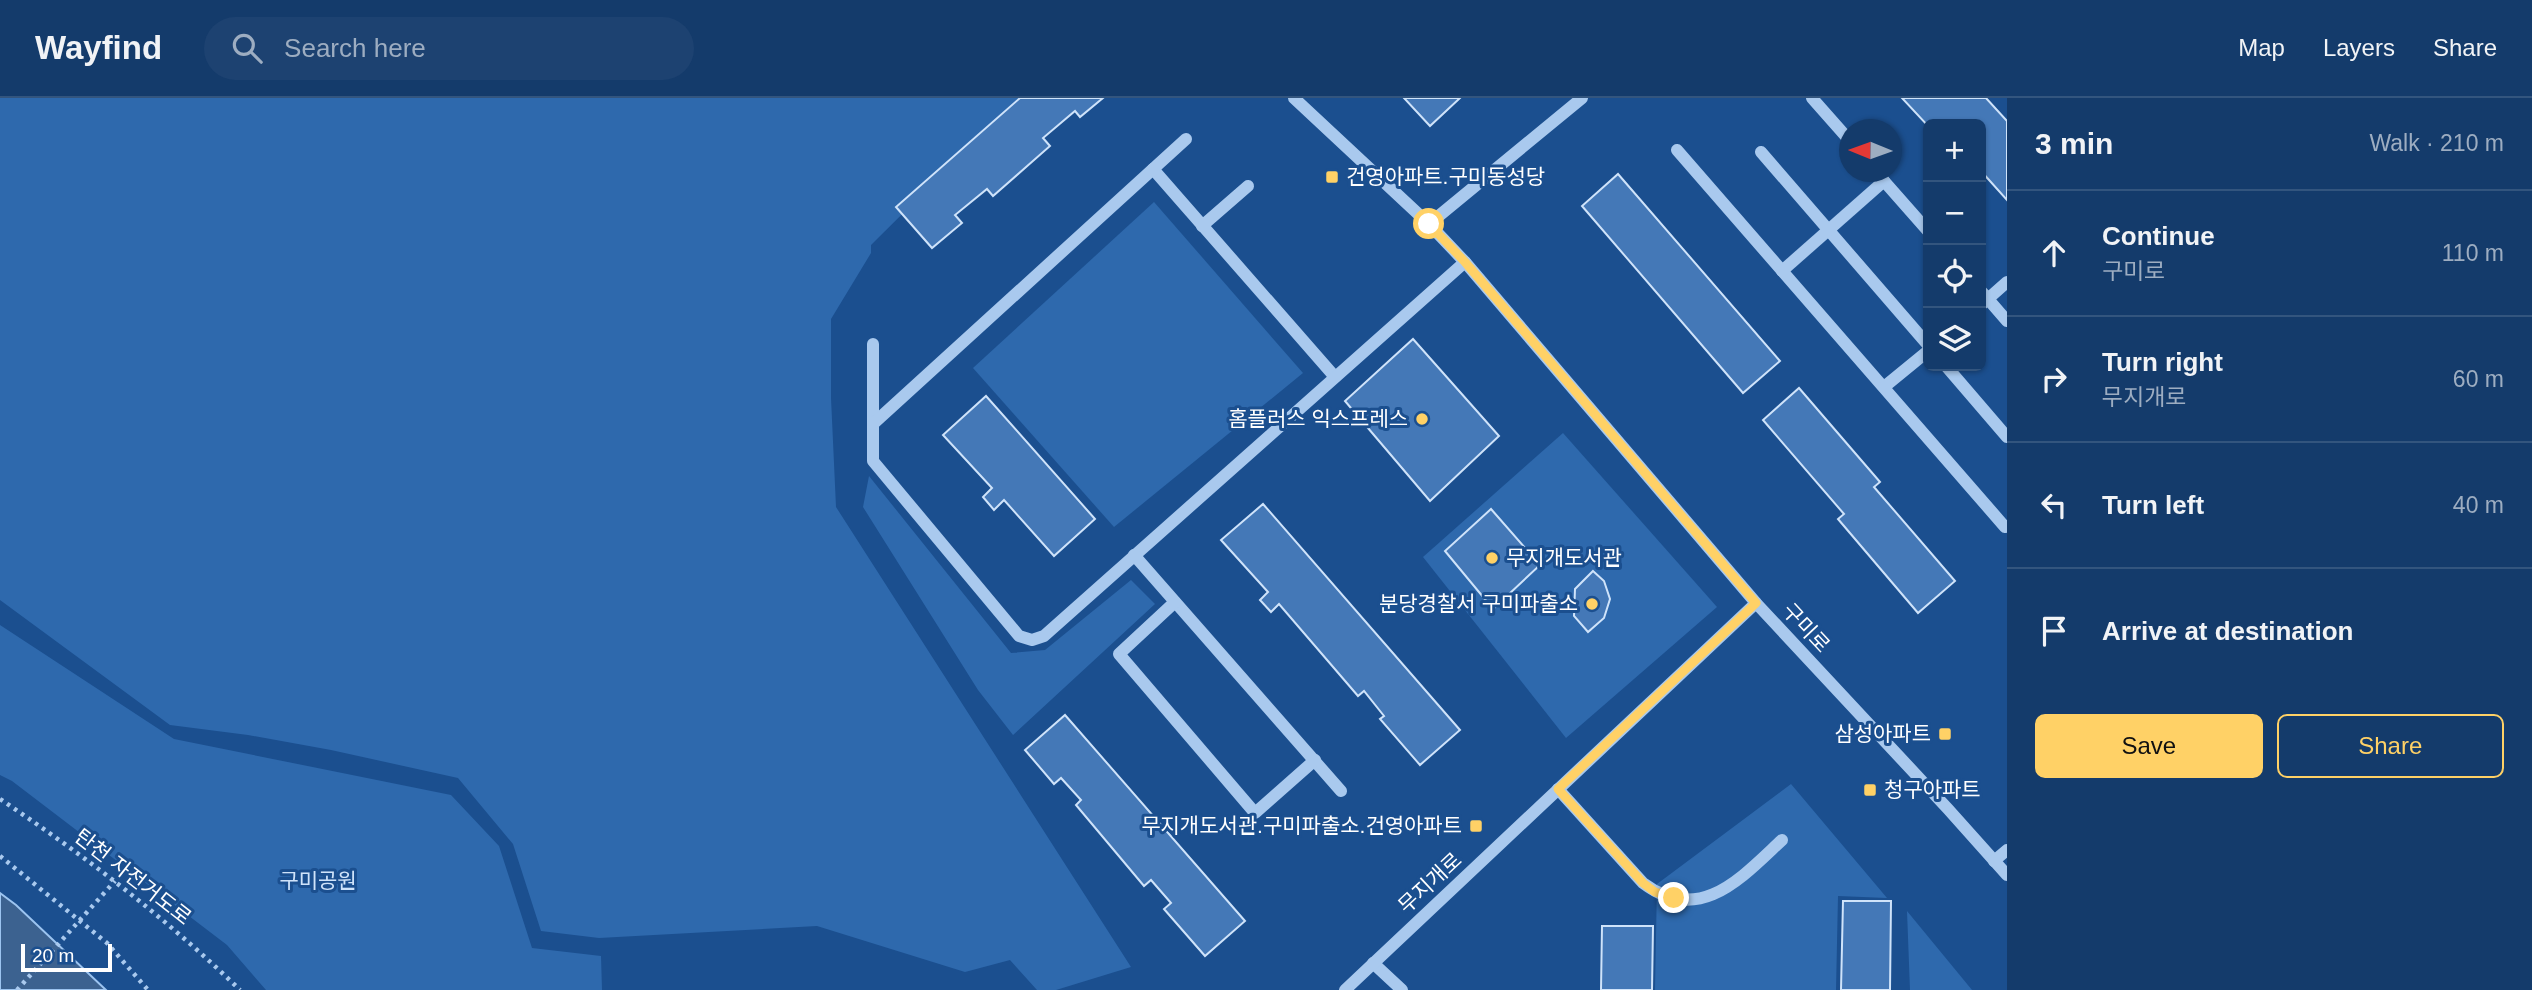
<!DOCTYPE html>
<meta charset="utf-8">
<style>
:root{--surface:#143b6b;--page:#1d4271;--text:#f1f3f6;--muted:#9dadc1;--line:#33557e;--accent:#ffd166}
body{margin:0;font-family:Helvetica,"Noto Sans KR",sans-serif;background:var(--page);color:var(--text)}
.controls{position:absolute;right:21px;top:21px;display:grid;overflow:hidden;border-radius:10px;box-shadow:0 2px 5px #0004}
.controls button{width:63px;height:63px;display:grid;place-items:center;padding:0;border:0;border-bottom:2px solid var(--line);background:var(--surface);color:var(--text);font:35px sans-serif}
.compass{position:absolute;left:1839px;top:21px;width:63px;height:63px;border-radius:50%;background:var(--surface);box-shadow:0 2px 5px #0004;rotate:271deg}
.scale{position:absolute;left:21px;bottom:18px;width:91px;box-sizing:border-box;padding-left:7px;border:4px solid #fff;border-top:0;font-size:19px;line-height:24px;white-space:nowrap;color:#fff;-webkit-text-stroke:5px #1b4f8f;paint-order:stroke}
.stop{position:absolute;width:21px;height:21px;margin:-16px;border:5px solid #ffd166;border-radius:50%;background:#fff}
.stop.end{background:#ffd166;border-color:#fff;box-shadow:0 2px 7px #0008}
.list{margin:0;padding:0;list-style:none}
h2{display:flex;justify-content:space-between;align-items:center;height:91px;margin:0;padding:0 28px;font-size:30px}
h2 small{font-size:23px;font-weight:400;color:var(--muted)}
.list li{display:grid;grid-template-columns:46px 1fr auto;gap:21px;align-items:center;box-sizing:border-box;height:126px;padding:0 28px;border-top:2px solid var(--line)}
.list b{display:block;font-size:26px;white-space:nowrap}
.list p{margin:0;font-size:23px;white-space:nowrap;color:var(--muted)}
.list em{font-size:23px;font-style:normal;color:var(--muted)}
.actions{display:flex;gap:14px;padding:21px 28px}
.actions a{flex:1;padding:16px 0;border:2px solid var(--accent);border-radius:10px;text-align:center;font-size:24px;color:var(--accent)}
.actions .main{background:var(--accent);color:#111}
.icon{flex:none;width:38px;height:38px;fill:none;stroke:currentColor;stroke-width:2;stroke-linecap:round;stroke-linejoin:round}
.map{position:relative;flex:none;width:2007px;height:892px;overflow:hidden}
header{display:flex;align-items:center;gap:42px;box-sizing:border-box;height:98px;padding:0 35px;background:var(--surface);border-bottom:2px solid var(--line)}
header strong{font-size:33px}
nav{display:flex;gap:38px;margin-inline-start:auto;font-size:24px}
.search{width:490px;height:63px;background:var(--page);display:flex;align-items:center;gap:18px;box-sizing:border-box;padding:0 24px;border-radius:38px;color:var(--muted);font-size:26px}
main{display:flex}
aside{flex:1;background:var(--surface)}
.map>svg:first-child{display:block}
.green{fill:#2e69ad}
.water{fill:#3c6290;stroke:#9cc4f0;stroke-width:2}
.building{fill:#4478b7;stroke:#cfe3fa;stroke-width:2}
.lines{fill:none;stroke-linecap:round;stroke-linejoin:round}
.path{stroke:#a9c9ee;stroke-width:4.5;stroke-dasharray:3.5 5;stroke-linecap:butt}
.minor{stroke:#a9c9ee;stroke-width:12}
.route{stroke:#ffd166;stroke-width:9}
.poi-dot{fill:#ffd166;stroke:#1b4f8f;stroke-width:2.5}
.labels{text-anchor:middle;stroke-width:6;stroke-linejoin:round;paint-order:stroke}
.poi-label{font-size:21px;fill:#fff;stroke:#1b4f8f;text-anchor:end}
.street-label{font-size:21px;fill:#fff;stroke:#1b4f8f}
.park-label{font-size:21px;fill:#cfe3fa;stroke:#1b4f8f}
</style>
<header>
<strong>Wayfind</strong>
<div class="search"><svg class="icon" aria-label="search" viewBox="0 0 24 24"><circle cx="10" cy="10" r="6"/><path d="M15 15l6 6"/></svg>Search here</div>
<nav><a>Map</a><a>Layers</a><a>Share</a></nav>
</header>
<main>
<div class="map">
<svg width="2007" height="892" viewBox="0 0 2007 892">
<rect width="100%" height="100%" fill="#1b4f8f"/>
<g class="green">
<polygon points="0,0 1019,0 871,147 871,155 831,221 831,300 836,409 1131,869 1056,892 1037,892 1010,862 965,874 817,828 599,840 541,833 513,746 458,680 331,652 248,637 170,627 0,502"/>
<polygon points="1154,104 1303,275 1114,429 973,270"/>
<polygon points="1563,335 1717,509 1566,640 1423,459"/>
<polygon points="869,378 1011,555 1045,552 1131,482 1155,506 1013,637 978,592 863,409"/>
<polygon points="0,527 174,641 451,697 499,748 532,850 601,858 602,892 266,892 227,847 12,683 0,677"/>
<polygon points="1791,686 1887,800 1838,798 1836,892 1655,892 1657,786"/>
<polygon points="1907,813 1972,892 1910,892"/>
</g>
<polygon class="water" points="0,795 16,807 106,892 0,892"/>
<g class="building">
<polygon points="1020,0 1103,0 1080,19 1075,13 1043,40 1050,48 993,98 987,91 955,117 962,125 932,150 896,109"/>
<polygon points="1404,0 1460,0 1430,28"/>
<polygon points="1902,0 1986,0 2007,23 2007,102 1981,73 1981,26 1937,26 1934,23 1928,28"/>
<polygon points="1618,76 1780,263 1743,295 1582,108"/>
<polygon points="1413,241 1499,338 1430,403 1345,303"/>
<polygon points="1799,290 1880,384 1874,389 1955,483 1918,515 1838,421 1844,416 1763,322"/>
<polygon points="986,298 1095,421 1054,458 1004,402 994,412 983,399 992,390 943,337"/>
<polygon points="1263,406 1460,632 1420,667 1380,621 1384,618 1364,593 1358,598 1279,506 1271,514 1260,502 1268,494 1221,442"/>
<polygon points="1491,411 1540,467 1493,511 1445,453"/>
<polygon points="1593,473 1604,483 1610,501 1604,520 1588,534 1574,518 1575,491"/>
<polygon points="1065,617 1245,823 1205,858 1164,811 1171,805 1151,782 1144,788 1076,707 1081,702 1061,680 1054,686 1025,652"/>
<polygon points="1843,803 1891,803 1890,892 1841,892"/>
<polygon points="1602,828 1653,828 1652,892 1601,892"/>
</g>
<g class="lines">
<g class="path">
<path d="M 0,701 C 85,758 166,820 240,892"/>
<polyline points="0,758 107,845 148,892"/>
<polyline points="17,892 115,783"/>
</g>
<g class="minor">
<polyline points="1294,0 1429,126 1465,164 1756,505 1948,711 2007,777"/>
<polyline points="1812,0 1850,43"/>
<polyline points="1677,52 2005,429"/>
<polyline points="1761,54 1928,247"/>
<polyline points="1153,71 1335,279"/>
<polyline points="1876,74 1928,133"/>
<polyline points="1429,126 1582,0"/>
<polyline points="1202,128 1248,88"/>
<polyline points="1782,173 1884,83"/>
<polyline points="1981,193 2007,223"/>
<polyline points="1981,207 2007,184"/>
<polyline points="873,246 873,363 1019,538 1032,542 1044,538 1465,164"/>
<polyline points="1946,268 2007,339"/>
<polyline points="1884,289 1928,253"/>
<polyline points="873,326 1186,41"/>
<polyline points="1134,457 1341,693"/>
<polyline points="1175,504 1119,556 1255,715 1315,662"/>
<path d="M 1558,691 L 1643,785 C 1700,828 1742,779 1782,742"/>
<polyline points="1994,763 2007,752"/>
<polyline points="1373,865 1402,892"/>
<polyline points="1345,892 1756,505"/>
</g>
</g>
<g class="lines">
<polyline class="route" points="1429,126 1465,164 1756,505 1558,691 1643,785 1655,794 1674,800"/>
</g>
<g class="poi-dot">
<rect x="1325" y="72" width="14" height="14" rx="3.5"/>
<circle cx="1422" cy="321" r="7"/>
<circle cx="1492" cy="460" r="7"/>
<circle cx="1592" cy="506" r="7"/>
<rect x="1938" y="629" width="14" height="14" rx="3.5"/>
<rect x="1863" y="685" width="14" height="14" rx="3.5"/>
<rect x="1469" y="721" width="14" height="14" rx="3.5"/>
</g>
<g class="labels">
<g class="poi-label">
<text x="1346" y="86" text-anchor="start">건영아파트.구미동성당</text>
<text x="1408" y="328">홈플러스 익스프레스</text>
<text x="1506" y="467" text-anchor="start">무지개도서관</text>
<text x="1578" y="513">분당경찰서 구미파출소</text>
<text x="1931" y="643">삼성아파트</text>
<text x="1884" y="699" text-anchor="start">청구아파트</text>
<text x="1462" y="735">무지개도서관.구미파출소.건영아파트</text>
</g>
<g class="street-label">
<text transform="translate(1806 530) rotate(47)" y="7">구미로</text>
<text transform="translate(133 779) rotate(38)" y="7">탄천 자전거도로</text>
<text transform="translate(1430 785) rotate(-43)" y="7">무지개로</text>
</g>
<g class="park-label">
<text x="318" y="790">구미공원</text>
</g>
</g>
</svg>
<div class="controls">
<button>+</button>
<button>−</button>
<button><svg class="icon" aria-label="locate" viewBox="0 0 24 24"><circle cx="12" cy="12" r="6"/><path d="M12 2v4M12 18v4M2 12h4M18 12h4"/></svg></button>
<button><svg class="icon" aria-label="layers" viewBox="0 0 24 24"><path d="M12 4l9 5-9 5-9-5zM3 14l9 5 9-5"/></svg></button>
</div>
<svg class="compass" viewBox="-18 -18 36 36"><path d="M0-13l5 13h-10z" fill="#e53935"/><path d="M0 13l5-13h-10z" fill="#9dadc1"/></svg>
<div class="scale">20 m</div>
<div class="stop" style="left:1429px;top:126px"></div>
<div class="stop end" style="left:1674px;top:800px"></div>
</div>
<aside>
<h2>3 min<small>Walk · 210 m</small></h2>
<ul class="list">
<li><svg class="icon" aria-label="ahead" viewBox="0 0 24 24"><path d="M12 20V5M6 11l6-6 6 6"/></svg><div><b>Continue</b><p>구미로</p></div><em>110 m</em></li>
<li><svg class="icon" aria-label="right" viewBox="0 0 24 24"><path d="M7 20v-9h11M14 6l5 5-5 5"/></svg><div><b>Turn right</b><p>무지개로</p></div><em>60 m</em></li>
<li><svg class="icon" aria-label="left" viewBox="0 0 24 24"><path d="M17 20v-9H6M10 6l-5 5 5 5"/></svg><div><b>Turn left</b></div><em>40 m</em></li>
<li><svg class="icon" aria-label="arrive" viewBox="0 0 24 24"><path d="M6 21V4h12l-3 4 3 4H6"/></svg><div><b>Arrive at destination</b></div></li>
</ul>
<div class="actions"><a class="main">Save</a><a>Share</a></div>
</aside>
</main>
